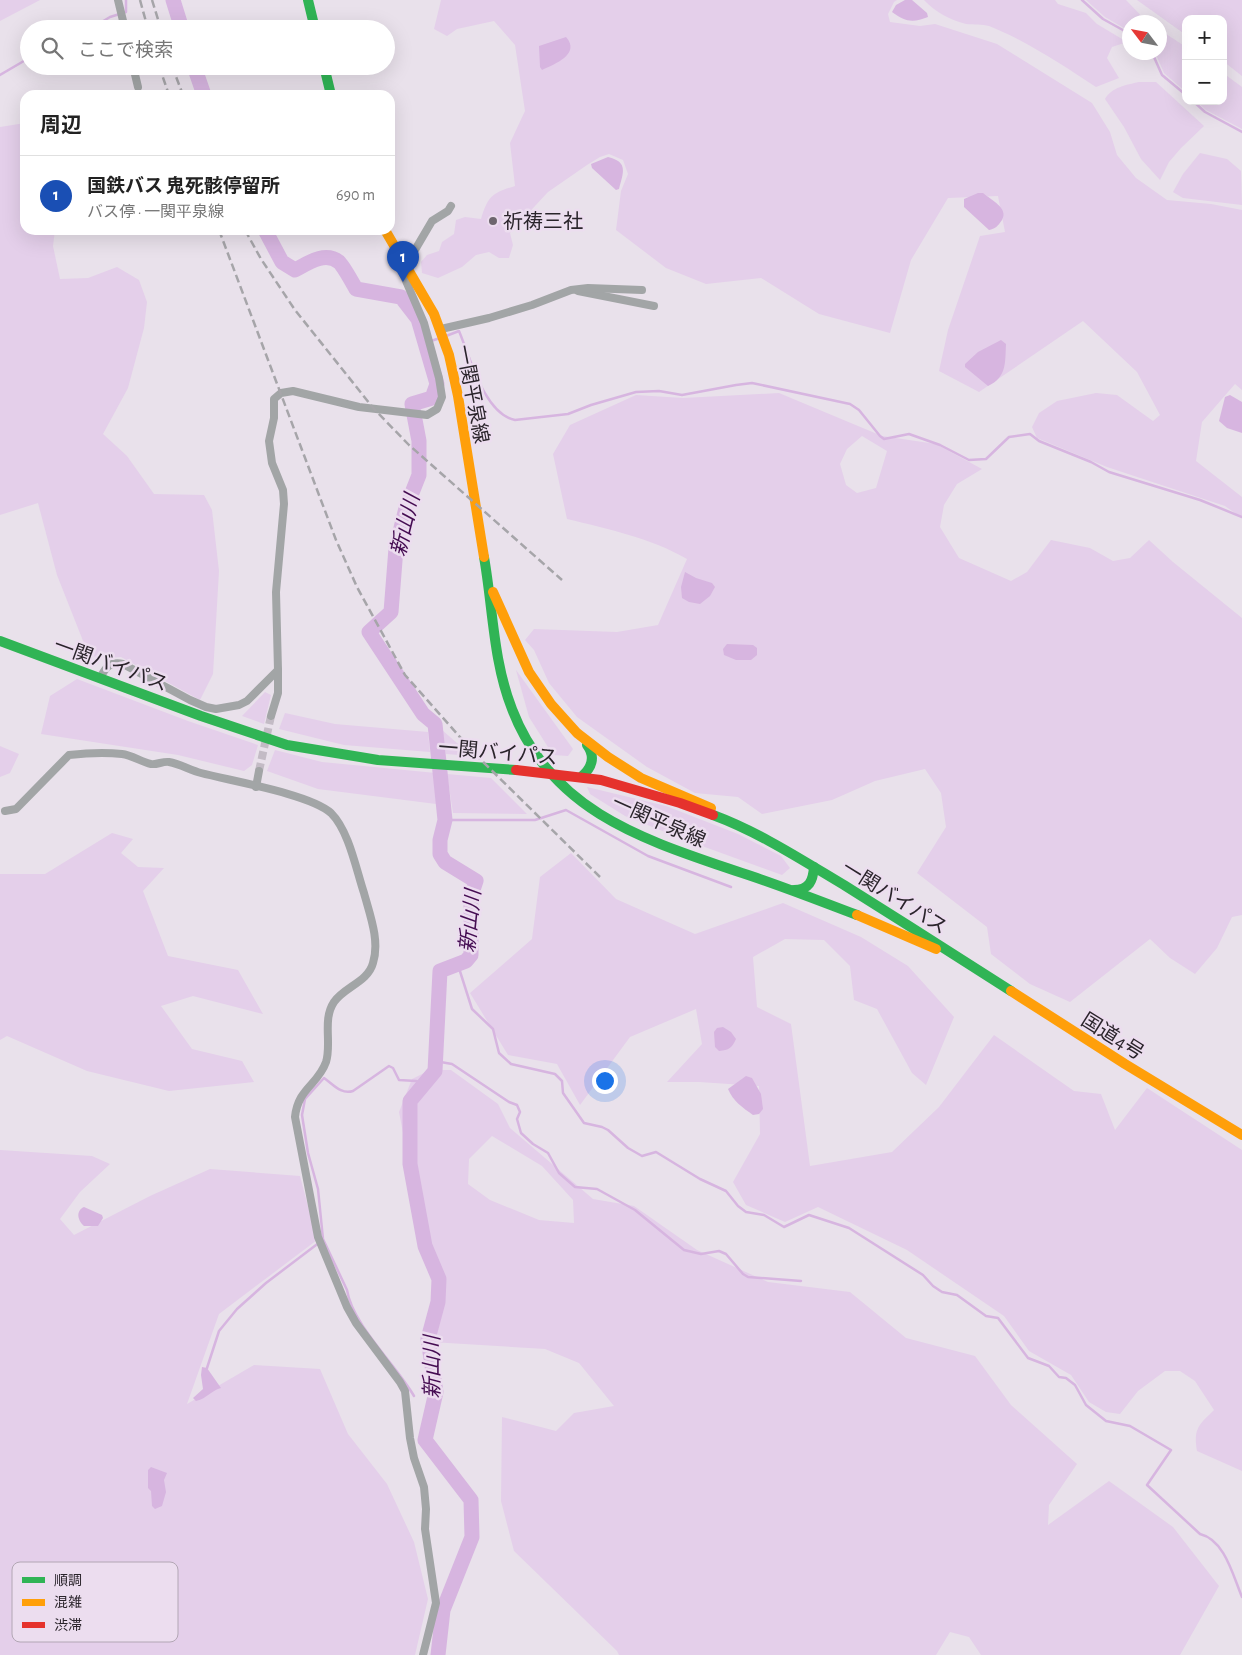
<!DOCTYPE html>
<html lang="ja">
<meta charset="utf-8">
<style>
:root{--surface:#fff;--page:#f2f2f2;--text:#222;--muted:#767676;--line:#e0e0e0;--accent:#d93025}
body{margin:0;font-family:"Alegreya Sans","Noto Sans JP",sans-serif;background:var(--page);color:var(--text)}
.controls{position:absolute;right:15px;top:15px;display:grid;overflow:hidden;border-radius:10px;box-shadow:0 5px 20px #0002}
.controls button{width:45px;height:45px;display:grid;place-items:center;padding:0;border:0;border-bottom:1px solid var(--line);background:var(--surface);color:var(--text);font:25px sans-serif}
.compass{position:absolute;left:1122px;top:15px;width:45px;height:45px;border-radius:50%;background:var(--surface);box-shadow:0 5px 20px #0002;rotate:302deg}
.you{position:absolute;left:604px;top:1080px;width:18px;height:18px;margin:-12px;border:4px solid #fff;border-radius:50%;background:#1a73e8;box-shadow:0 0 0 8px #1a73e833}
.badge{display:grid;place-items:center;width:32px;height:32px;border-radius:50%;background:var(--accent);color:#fff;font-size:16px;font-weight:700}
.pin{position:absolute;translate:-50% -41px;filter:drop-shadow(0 1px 2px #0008)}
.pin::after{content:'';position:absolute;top:26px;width:18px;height:15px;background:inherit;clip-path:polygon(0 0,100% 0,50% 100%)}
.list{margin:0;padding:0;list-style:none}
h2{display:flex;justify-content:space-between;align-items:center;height:65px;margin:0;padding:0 20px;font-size:21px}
h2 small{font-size:16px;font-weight:400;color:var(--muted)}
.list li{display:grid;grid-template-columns:32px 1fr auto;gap:15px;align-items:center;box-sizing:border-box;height:80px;padding:0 20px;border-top:1px solid var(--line)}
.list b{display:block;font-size:19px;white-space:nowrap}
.list p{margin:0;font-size:16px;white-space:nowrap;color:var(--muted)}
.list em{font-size:16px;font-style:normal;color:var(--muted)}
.icon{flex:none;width:28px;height:28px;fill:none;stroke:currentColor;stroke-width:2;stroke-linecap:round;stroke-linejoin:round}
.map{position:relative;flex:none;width:1242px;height:1655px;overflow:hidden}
.search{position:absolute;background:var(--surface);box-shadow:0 5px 20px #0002;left:20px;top:20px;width:375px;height:55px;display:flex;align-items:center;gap:12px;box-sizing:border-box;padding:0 18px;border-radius:28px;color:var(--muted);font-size:19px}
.panel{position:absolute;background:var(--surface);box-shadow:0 5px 20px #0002;left:20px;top:90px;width:375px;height:145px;border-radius:15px}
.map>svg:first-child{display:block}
.green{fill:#e4cfea;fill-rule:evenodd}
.water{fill:#d7b5e0}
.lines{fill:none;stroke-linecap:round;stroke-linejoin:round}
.stream{stroke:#d7b5e0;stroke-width:2.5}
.river{stroke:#d7b5e0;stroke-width:15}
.street-tunnel{stroke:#c3bbc5;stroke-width:8;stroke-dasharray:8 4;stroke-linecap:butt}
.street{stroke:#a2a5a6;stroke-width:8}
.fast{stroke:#30b455;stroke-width:10}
.slow{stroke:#ff9f0a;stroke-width:10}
.jam{stroke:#e5322d;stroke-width:10}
.rail{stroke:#a6a5a9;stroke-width:2.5;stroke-dasharray:8 4;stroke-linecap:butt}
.poi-dot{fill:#6d666e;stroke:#ecddef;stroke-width:2}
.labels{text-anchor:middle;stroke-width:5;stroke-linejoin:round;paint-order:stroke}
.poi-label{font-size:20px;fill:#2a242b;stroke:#ecddef;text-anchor:start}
.street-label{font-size:20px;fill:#2a242b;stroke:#ecddef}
.water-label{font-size:21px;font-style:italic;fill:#450c52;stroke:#ecddef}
.key{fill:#ecddef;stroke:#b2a6b4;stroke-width:1}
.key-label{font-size:14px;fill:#2a242b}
</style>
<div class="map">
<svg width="1242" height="1655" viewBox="0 0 1242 1655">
<rect width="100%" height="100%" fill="#e9e1eb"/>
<g class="green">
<polygon points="0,0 40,0 0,21"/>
<path d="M 441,0 L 897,0 L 894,2 L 888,14 L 890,22 L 920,26 L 935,24 L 997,44 L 1092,103 L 1110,132 L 1117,155 L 1136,178 L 1167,200 L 1211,204 L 1242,210 L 1242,390 L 1235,384 L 1202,422 L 1196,461 L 1242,497 L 1242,518 L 1225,506 L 1107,467 L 1037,438 L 1032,427 L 1039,413 L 1057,401 L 1096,393 L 1117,395 L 1153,421 L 1160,415 L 1137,372 L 1083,321 L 979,392 L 939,371 L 948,330 L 980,236 L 1005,232 L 998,196 L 948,198 L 911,260 L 890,333 L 819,314 L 761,278 L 706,284 L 666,268 L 616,230 L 621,191 L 628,174 L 623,160 L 609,154 L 600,157 L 587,165 L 548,192 L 510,233 L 513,245 L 509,258 L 499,258 L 489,252 L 476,255 L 462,267 L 438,278 L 422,273 L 421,262 L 427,255 L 439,251 L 442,242 L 454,234 L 456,220 L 465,217 L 481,219 C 488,196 492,193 515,186 L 510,143 L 525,111 L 515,45 L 494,21 L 457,29 L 447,36 L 434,29 Z"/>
<path d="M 924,0 L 1055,0 L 1058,4 L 1086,13 L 1097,24 L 1127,42 L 1112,47 L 1107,58 L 1119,78 L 1096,87 C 1064,66 1025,40 989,26 C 982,24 974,25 966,24 C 950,20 935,12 924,0 Z"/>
<polygon points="1086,0 1126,0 1147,22 1130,22 1129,31 1105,17"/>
<polygon points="1137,0 1242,0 1242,76 1223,61 1223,19 1186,19 1186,35"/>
<polygon points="1160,30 1186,47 1186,92 1164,73 1157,57 1153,53 1160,52"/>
<polygon points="1223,73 1242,87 1242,129 1206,110 1196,101 1223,101"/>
<path d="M 1139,82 L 1156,82 L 1204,126 L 1181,148 L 1169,162 L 1160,180 L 1141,159 L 1124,127 L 1105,99 C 1112,87 1126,85 1139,82 Z"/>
<polygon points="25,123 25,230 55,230 53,246 60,279 88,278 117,267 139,280 147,302 144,328 128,388 103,434 127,456 154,494 204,495 212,510 219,571 213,674 200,700 121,657 108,658 89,656 57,575 38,503 0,515 0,127"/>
<polygon points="1200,153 1227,159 1241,171 1242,205 1183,198 1173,192 1183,174"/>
<path d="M 779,393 L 882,436 L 936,444 L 982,469 L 957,484 L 944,505 L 940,527 L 959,558 L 1011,581 L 1027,572 L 1051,540 L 1090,548 L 1113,561 L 1130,558 L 1149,540 L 1173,562 L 1242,618 L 1242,915 L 1232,917 L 1217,948 L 1195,974 L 1170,958 L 1150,939 L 1070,1002 L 1030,984 L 991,954 L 987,927 L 917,873 L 946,827 L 941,793 L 925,769 L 875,781 L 832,800 L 762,814 L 738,797 L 695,793 L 647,767 L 577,717 L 549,683 L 534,650 L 525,640 L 534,629 L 617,632 L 658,625 L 687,559 C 651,538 608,529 567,519 L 553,454 L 570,425 L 636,395 L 683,398 ZM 862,436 L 887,451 L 876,488 L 857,493 L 846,485 L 840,464 L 847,449 Z"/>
<polygon points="516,670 573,749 568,756 553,755 529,717"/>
<polygon points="77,679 188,721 258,745 252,765 244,771 178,755 41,734 50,696"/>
<polygon points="265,692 271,695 264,724 242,716"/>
<polygon points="285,713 335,724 428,732 430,752 344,745 279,729"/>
<polygon points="442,730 472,756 446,754"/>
<polygon points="0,746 19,754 10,773 0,777"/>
<polygon points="275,750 322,762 436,773 436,804 318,789 267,771"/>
<polygon points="447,774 491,778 527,814 453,813"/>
<polygon points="587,787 666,806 738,834 781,856 790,868 782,875 680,838 625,816 590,794"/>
<polygon points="112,833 133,839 121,853 138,867 164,868 143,891 168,956 238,970 263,1014 193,996 161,1006 192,1049 242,1061 254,1082 169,1091 87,1071 7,1036 0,1040 0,874 45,874"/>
<path d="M 571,853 L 616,899 L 695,934 L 783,903 L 861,937 L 908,966 L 954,1017 L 926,1085 L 912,1073 L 877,1009 L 854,1000 L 850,966 L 824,940 L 785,939 L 753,957 L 757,1007 L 791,1024 L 810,1166 L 892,1152 L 939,1107 L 994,1035 L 1074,1091 L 1101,1094 L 1115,1130 L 1147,1088 L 1242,1150 L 1242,1471 L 1197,1451 C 1193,1428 1199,1425 1214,1410 L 1195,1381 L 1180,1371 L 1165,1371 L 1138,1391 L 1120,1414 L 1106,1412 L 1089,1402 L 1071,1375 L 1029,1351 L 1004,1316 L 907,1250 L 818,1207 L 785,1222 L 746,1205 L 733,1182 L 760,1134 L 759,1086 L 699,1082 L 667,1082 L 702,1044 L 696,1009 L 630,1037 L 580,1105 L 557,1064 L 508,1055 L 470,993 L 532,939 L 540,877 Z"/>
<path d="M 430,1070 L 451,1070 L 498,1104 L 510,1128 L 593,1199 L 634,1206 L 697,1250 L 768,1282 L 850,1292 L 906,1338 L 975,1356 L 1011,1405 L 1077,1464 L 1049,1505 L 1048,1525 L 1109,1481 L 1173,1527 L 1219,1586 L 1180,1655 L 981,1655 L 969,1637 L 950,1632 L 936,1655 L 619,1655 L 617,1651 L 514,1551 L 501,1501 L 502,1417 L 556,1431 L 574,1413 L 614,1406 L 579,1363 L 545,1349 L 431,1342 L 443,1289 L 423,1248 L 414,1166 L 404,1138 L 399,1112 L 412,1079 ZM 492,1136 L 542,1166 L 573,1200 L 574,1223 L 539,1220 L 490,1200 L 468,1184 L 469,1159 Z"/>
<polygon points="0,1150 92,1156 110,1164 80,1192 60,1219 74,1235 150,1196 210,1169 300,1176 317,1240 219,1314 187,1404 254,1365 320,1369 348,1434 387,1484 414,1542 428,1599 415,1655 0,1655"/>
</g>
<g class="water">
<path d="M 905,0 L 912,0 L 927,13 L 928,17 C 913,23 905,22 892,12 L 896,5 Z"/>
<path d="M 566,37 C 581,54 555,64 542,70 L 540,67 L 539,46 Z"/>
<path d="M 608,157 C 629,162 623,173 619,189 L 616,190 L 592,168 L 591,164 Z"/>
<path d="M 978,193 L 983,193 C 991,200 1009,208 1002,220 C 998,226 995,229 989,230 L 964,207 L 964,199 Z"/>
<path d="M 1001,340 L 1006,344 C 1005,363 1007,377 988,386 L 965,367 L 965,364 L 978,352 Z"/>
<polygon points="1230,395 1242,402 1242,433 1227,428 1219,421 1225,397"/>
<polygon points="685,572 696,578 712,583 715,587 710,596 700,604 689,602 682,598 681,587"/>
<polygon points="727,644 753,645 757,648 757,655 751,660 736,660 724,655 723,649"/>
<path d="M 723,1027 L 731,1032 L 736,1039 C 732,1048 729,1050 719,1051 L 715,1047 L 714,1032 L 717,1028 Z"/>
<path d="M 746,1076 L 752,1078 L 761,1094 L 763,1109 L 759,1114 L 753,1115 C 743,1108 733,1101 728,1089 Z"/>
<path d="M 84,1207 L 102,1215 L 103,1218 L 98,1226 L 84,1226 C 78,1221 75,1211 84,1207 Z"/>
<path d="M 202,1367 L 207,1368 L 221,1388 C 210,1391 208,1398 196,1401 L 193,1398 L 203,1389 L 201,1375 Z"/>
<polygon points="151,1467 167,1473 164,1480 166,1492 162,1506 155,1509 152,1506 151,1491 148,1488 148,1470"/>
</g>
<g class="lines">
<g class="stream">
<polyline points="1082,0 1103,19 1130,34"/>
<polyline points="75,29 95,26 110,17 126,12 126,0"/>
<polyline points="1150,52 1154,57 1162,75 1186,95"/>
<polyline points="0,75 29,58"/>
<polyline points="1193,101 1205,112 1242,132"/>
<path d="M 446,336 L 459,331 C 470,357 484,414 515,420 L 568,414 L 591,405 L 636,392 L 659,391 L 682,395 L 736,385 L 752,383 L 850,404 L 859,410 L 880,436 L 884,439 L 909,434 L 940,445 L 969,460 L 986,459 L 1009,437 L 1030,434 L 1039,441 L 1091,462 L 1109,472 L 1200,500 L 1242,517"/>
<polyline points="425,343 440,338"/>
<polyline points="445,820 535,820 566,810 648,856 731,887"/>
<path d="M 458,965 L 472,1009 L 493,1029 L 499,1053 L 511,1064 L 555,1074 L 562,1081 L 563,1093 L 584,1123 L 602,1127 L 608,1130 L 628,1148 L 642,1156 L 656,1152 L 700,1179 L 726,1191 L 738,1206 L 746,1212 L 764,1215 L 784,1227 L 809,1215 L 849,1228 L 923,1275 L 933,1286 L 942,1292 L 957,1295 L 986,1316 L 998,1318 L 1028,1358 L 1049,1366 L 1059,1377 L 1066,1378 L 1075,1385 L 1086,1405 L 1106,1421 L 1130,1426 L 1171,1450 L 1147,1485 L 1200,1534 C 1225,1540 1233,1576 1242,1597"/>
<polyline points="435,1061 452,1064 509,1102 517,1105 520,1112 517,1119 521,1133 533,1144 548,1153 559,1173 575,1187 597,1189 635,1210 684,1250 701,1254 719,1251 726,1254 743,1274 748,1277 801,1281"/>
<polyline points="207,1368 219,1331 237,1309 266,1283 320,1242"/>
<path d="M 414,1396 C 396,1365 352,1324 347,1290 L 323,1239 L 318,1189 L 308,1153 L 302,1115 L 305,1099 L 324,1078 C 333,1084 341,1095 353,1091 L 389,1066 L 393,1068 L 399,1080 L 416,1081 L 424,1084"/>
</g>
<g class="river">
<polyline points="173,0 182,29"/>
<polyline points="194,66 204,95"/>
<path d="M 265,230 L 282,262 L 295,270 C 308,263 325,251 339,262 C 344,267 352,282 356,289 L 401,297 L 418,319 L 437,384 L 432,398 L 412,404 L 419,441 L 419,475 L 406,508 L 396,548 L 391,612 L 369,632 L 423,714 L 435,724 L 445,820 L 440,840 L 440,854 L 445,862 L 476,881 L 471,896 L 471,955 L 466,961 L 440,971 L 435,1071 L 410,1101 L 410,1164 L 425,1246 L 439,1279 L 438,1302 L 428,1339 L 436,1392 L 425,1440 L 471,1500 L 472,1537 L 443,1610 L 438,1655"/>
</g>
<polyline class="street-tunnel" points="259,771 271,716"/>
<g class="street">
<polyline points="118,0 125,29"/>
<polyline points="133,66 138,87"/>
<polyline points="404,262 412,255 432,221 448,211 451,206"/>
<polyline points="578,291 654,306"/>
<polyline points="441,329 489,318 532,305 571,290 588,288 642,290"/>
<path d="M 100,678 C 106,667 110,661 123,664 L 190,700 L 206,707 L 216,709 L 239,705 L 247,701 L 278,670 L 276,592 L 284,504 L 283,490 L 272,463 L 269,441 L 274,418 L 274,399 L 281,393 L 293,391 L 359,407 L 427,415 L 437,409 L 442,397 L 439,378 L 424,323 L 400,267 L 399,255"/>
<polyline points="271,716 278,693 278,670"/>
<polyline points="256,787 259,771"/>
<path d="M 5,811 L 16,809 L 69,755 C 86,753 105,752 122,754 C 132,755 141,762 151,764 C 157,765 163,761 169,762 C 180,764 190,770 201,773 C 231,781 310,794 331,813 C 349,831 356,869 364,893 C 370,915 380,941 373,963 C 368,982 344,987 334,1002 C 322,1020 332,1043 326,1062 C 318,1085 298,1088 295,1117 L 318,1237 L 347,1307 L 356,1323 L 400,1382 L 405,1391 L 410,1438 L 414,1458 L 424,1487 L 426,1509 L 425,1529 L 436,1603 L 423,1655"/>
</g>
<g class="fast">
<polyline points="308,0 315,29"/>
<polyline points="324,66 331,95"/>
<path d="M 484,557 C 493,608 493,661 512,709 C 551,811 642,839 736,871 C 777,884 817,900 857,915"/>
<polyline points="0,641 201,716 287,745 378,760 516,770"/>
<path d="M 581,777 C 592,768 596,757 587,745"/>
<path d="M 713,815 C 759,832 802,860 844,885 C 900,920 955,955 1011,991"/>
<path d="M 794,890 C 809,890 813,881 814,867"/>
</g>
<g class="slow">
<polyline points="385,230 434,314 449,355 458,396 484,557"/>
<polyline points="493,592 529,672 551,704 577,733 608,757 641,778 711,808"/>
<polyline points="857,915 936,949"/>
<polyline points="1011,991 1125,1064 1242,1135"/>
</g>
<polyline class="jam" points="516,770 601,780 680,803 713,815"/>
<g class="rail">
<polyline points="140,0 148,29"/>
<polyline points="152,0 161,29"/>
<polyline points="159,66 169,95"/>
<polyline points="172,66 183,95"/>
<polyline points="219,230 336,540 357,587 405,675 475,754 600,877"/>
<polyline points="245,230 261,259 295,310 374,409 409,445 562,580"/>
</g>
</g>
<circle class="poi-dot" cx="493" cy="221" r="5"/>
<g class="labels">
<g class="poi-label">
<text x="503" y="228">祈祷三社</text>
</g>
<g class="street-label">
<text transform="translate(473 394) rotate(79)" y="7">一関平泉線</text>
<text transform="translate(111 664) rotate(20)" y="7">一関バイパス</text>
<text transform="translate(498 752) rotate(5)" y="7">一関バイパス</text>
<text transform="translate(659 821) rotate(24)" y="7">一関平泉線</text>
<text transform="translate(895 897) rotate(32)" y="7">一関バイパス</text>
<text transform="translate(1113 1036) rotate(32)" y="7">国道4号</text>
</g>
<g class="water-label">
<text transform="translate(405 525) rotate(-76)" y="7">新山川</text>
<text transform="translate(470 921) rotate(-84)" y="7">新山川</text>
<text transform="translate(432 1367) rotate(-90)" y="7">新山川</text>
</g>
</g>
<rect x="12" y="1562" width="166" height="80" rx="8" class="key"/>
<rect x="22" y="1577" width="23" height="6" fill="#30b455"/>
<rect x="22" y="1599" width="23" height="7" fill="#ff9f0a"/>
<rect x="22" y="1622" width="23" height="6" fill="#e5322d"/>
<g class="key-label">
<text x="54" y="1585">順調</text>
<text x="54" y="1607">混雑</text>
<text x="54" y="1630">渋滞</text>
</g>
</svg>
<div class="controls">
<button>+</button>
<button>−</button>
</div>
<svg class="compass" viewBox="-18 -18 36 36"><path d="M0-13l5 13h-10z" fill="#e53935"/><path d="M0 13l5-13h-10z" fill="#767676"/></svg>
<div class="you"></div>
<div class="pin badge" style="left:403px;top:282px;background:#1a4fb4">1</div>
<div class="search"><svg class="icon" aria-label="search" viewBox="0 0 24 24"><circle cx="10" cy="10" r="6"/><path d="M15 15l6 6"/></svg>ここで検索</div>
<section class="panel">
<h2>周辺<small></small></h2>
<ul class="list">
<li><span class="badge" style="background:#1a4fb4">1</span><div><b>国鉄バス 鬼死骸停留所</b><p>バス停 · 一関平泉線</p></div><em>690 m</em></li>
</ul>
</section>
</div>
